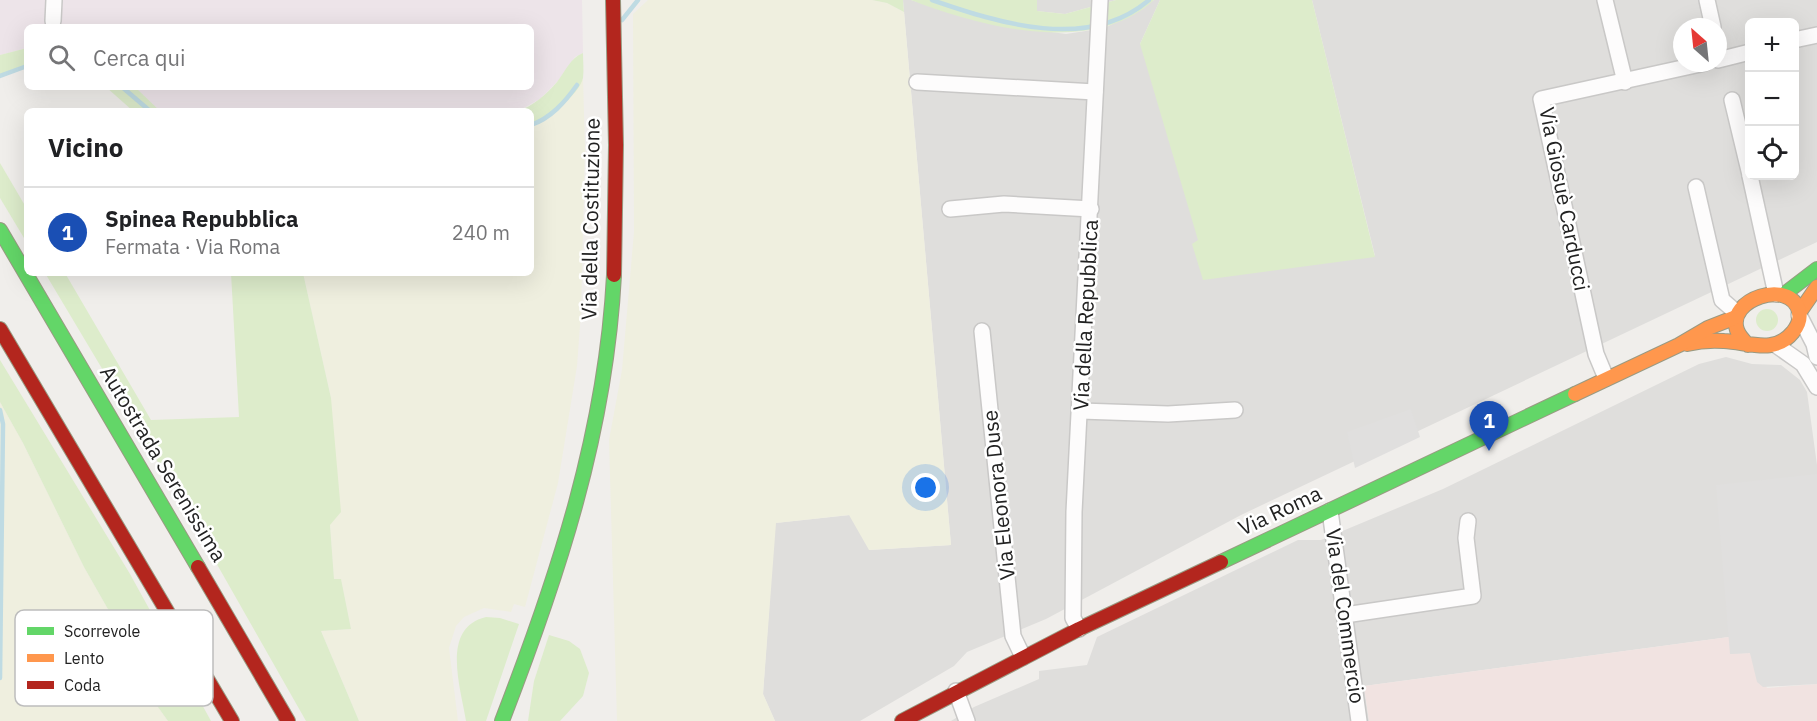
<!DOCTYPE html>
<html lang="it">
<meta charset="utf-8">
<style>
:root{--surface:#fff;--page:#f6f6f6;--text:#202124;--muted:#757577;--line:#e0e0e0;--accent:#111827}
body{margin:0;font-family:"IBM Plex Sans",sans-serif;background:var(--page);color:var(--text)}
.controls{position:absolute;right:18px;top:18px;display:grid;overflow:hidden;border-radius:9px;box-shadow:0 6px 24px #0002}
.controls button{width:54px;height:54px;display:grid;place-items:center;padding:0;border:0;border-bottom:2px solid var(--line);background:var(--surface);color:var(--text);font:30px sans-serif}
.compass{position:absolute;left:1673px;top:18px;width:54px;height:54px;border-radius:50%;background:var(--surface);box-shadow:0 6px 24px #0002;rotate:333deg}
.you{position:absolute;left:926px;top:488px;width:21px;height:21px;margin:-15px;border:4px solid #fff;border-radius:50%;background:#1a73e8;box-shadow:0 0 0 9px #1a73e833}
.badge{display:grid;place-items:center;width:39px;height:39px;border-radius:50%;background:var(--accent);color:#fff;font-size:20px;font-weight:700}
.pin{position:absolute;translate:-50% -50px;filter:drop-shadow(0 2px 3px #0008)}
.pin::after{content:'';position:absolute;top:32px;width:21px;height:18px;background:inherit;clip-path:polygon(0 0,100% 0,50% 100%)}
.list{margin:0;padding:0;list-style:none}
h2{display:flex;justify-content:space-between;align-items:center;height:78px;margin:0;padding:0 24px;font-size:26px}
h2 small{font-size:20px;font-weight:400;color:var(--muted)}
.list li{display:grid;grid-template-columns:39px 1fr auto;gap:18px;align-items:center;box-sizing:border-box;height:90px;padding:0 24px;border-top:2px solid var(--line)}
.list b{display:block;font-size:22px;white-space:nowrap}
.list p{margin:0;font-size:20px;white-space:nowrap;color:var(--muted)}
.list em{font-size:20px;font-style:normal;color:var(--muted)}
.icon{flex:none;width:33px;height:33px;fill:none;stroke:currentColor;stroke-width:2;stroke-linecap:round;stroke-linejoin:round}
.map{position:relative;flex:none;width:1817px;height:721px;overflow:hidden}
.search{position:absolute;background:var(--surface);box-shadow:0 6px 24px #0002;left:24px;top:24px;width:510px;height:66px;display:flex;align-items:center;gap:15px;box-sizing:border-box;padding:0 21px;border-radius:9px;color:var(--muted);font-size:22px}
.panel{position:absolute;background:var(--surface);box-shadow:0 6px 24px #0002;left:24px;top:108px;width:510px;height:168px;border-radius:9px}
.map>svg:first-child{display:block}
.residential{fill:#dfdedc;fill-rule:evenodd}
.commercial{fill:#f1e3e1}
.industrial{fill:#ede4e9}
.farmland{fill:#efefdf}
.grass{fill:#ddeccb}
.parking{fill:#e0dfde}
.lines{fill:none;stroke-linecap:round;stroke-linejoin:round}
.stream{stroke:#bfdbe3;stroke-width:4.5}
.street-casing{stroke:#c9c8c7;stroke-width:18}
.fast-casing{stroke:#999a82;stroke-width:16}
.slow-casing{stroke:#999a82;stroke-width:16}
.jam-casing{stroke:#999a82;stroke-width:16}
.street{stroke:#fdfcfc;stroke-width:15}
.fast{stroke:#63d668;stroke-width:14}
.slow{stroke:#ff974d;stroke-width:14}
.jam{stroke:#b3261e;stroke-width:14}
.labels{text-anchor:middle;stroke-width:5;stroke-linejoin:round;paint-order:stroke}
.street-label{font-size:21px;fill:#222;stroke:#fff}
.key{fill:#fff;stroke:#bdbdbd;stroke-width:1.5}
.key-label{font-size:16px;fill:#222}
</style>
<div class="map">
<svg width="1817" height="721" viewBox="0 0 1817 721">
<rect width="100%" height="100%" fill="#f0eeeb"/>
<g class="residential">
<path d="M 903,0 L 911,0 L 991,24 L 1066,34 L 1105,28 L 1154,0 L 1160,0 L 1140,44 L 1375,256 L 1312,0 L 1817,0 L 1817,242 L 1241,515 L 1046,619 L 967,652 L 954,666 L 860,721 L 775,721 L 763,694 L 775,523 L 850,515 L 870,550 L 951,545 ZM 1750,22 L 1794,22 L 1794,176 L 1750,176 ZM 1682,27 L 1718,27 L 1718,63 L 1682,63 Z"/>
<polygon points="1037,0 1116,0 1065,14 1036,11"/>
<polygon points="1726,357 1752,364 1781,365 1800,380 1807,392 1817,465 1817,684 1757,682 1750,653 1730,654 1729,637 1364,686 1369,721 951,721 974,707 1039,679 1039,671 1087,665 1097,637 1298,540 1321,540 1443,489 1699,364"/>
</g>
<polygon class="commercial" points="1729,637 1731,654 1750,653 1767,688 1817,684 1817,721 1369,721 1364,686"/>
<polygon class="industrial" points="0,0 582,0 583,53 575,57 558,81 540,99 518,111 160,111 135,87 531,87 531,27 27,27 27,48 0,55"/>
<g class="farmland">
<polygon points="648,0 872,0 887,3 904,12 951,545 869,550 849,515 776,523 763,694 775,721 617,721 609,440 622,370 634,232 633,14"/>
<polygon points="583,79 585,147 581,312 577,366 558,483 525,607 514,604 511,612 484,608 464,617 456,626 449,648 458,721 359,721 321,631 351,629 341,580 334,580 330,525 331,398 303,273 531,273 531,126 552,114"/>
<polygon points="0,402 23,443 84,567 121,632 153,700 168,721 0,721"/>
</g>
<g class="grass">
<polygon points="872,0 903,0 904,12 887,3"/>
<path d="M 911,0 L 1037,0 L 1037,11 L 1065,14 L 1116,0 L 1154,0 C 1093,57 980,27 911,0 Z"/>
<polygon points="1160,0 1312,0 1375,257 1203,280 1192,244 1198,240 1140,44"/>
<polygon points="27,48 27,68 0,76 0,55"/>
<path d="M 583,53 C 583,61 584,70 583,78 C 579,95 547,119 531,126 L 531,111 L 518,111 C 533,106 546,95 557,82 C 565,72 570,58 583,53 Z"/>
<polygon points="106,87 135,87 160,111 133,111"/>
<polygon points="0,163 27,209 27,243 0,198"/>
<polygon points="45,273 65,273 151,420 239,417 231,273 303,273 331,398 341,512 330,525 334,579 341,579 351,629 321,631 359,721 306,721 181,501"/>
<circle cx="1767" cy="320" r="11"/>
<polygon points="0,360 130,574 211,721 168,721 153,700 121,632 84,567 23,443 0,402"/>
<path d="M 486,617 L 500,618 L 519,624 L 486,721 L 466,721 C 461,688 440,628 486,617 Z"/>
<polygon points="549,635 569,641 580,649 589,673 583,696 560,721 528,721 534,681"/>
</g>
<g class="parking">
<polygon points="1411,409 1420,437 1355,468 1347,432"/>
<polygon points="1817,474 1817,684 1763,687 1757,682 1750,653 1730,654 1716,485"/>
</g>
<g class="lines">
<g class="stream">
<path d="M 932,0 C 999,23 1088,52 1149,0"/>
<polyline points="622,20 638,0"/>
<polyline points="0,76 27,66"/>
<polyline points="122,87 150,111"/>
<path d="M 531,125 C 551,118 565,102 577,85"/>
<polyline points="0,410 3,424 0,678"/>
</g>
<g class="street-casing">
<g id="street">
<polyline points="1605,0 1625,82"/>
<polyline points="1707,0 1713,27"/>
<polyline points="53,21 54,0"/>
<polyline points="1794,40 1817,35"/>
<polyline points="1718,60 1750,52"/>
<polyline points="917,82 1095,92"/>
<polyline points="1732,100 1750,175"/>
<polyline points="1750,176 1776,294"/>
<polyline points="1696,187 1722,300 1737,313"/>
<polyline points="950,209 1004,204 1091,209"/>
<polyline points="1799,315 1814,344 1817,357"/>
<polyline points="982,331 1013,636 1023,657"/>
<polyline points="1776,345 1803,364 1817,387"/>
<polyline points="1606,378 1596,354 1541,99 1705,63"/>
<polyline points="1081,411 1168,414 1235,410"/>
<polyline points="1330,511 1359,721"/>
<polyline points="1345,615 1473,596 1466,538 1468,521"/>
<polyline points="1079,629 1073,618 1074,512 1100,0"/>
<polyline points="956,691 967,721"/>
</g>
</g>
<g class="fast-casing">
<g id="fast">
<polyline points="0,230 198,567"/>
<polyline points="1783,295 1817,269"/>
<polyline points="1221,562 1575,394"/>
<path d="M 502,721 C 558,576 606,432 614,275"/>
</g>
</g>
<g class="slow-casing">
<g id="slow">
<polyline points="1799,313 1817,287"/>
<path d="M 1687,344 C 1699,341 1711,340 1724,341 C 1748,342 1775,355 1793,332 C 1798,326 1801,319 1799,311 C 1790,278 1726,299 1737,330 C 1739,336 1744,341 1748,345"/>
<polyline points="1575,394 1679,345 1708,328 1736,317"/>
</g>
</g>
<g class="jam-casing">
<g id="jam">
<polyline points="613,0 616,145 614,275"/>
<polyline points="0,329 232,721"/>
<polyline points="198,567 288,721"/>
<polyline points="902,721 1079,629 1221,562"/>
</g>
</g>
<use href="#street" class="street"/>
<use href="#fast" class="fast"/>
<use href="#slow" class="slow"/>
<use href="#jam" class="jam"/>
</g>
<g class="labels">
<g class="street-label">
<text transform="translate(1564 199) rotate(79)" y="7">Via Giosuè Carducci</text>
<text transform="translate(591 219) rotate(-89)" y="7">Via della Costituzione</text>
<text transform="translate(1086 315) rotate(-87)" y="7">Via della Repubblica</text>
<text transform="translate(163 464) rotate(59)" y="7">Autostrada Serenissima</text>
<text transform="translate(999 495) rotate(-96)" y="7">Via Eleonora Duse</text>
<text transform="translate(1280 511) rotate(-25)" y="7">Via Roma</text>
<text transform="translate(1345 616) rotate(82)" y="7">Via del Commercio</text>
</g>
</g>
<rect x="15" y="610" width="198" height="96" rx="9" class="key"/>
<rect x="27" y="627" width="27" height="8" fill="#63d668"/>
<rect x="27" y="654" width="27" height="8" fill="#ff974d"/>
<rect x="27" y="681" width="27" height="8" fill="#b3261e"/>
<g class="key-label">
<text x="64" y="637">Scorrevole</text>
<text x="64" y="664">Lento</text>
<text x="64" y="691">Coda</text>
</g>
</svg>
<div class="controls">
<button>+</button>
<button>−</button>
<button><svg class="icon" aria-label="locate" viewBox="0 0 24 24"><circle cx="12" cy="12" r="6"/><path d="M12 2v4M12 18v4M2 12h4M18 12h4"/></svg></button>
</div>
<svg class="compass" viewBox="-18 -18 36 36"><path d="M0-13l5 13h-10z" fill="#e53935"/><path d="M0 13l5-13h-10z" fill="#757577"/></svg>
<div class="you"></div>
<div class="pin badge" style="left:1489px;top:451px;background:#1a4fb4">1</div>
<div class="search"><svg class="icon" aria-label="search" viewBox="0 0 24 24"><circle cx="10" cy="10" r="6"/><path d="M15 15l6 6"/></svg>Cerca qui</div>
<section class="panel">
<h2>Vicino<small></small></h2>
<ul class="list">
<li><span class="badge" style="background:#1a4fb4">1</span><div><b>Spinea Repubblica</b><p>Fermata · Via Roma</p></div><em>240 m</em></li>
</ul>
</section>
</div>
